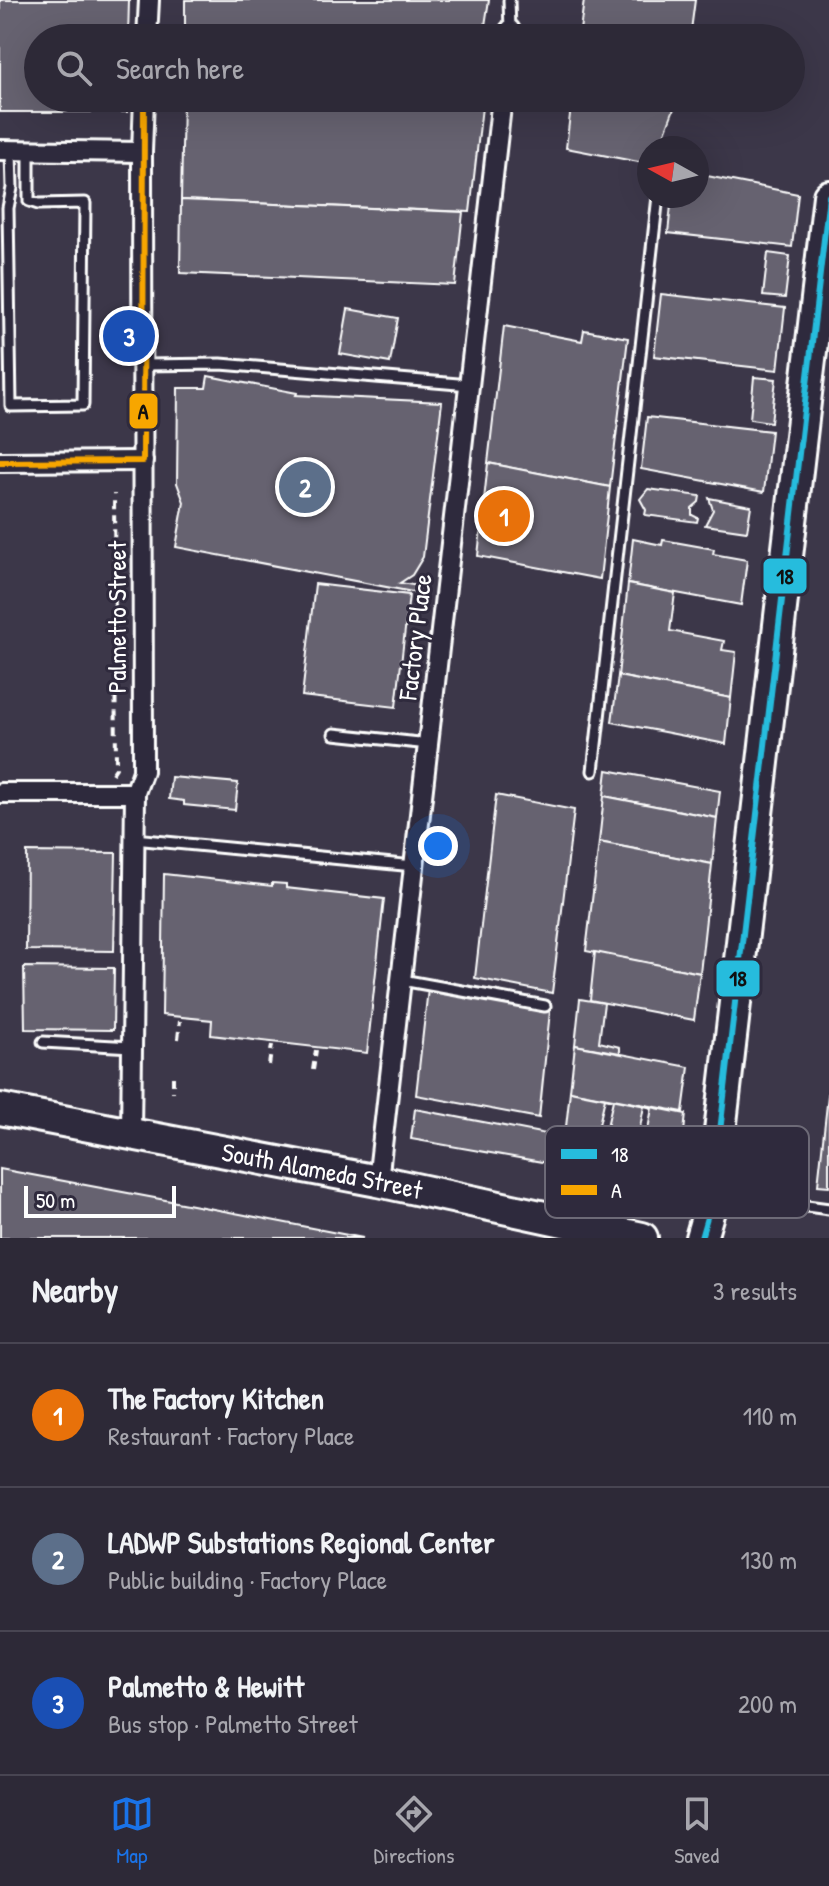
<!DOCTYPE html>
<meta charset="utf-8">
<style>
:root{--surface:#2d2937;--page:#393542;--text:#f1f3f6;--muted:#a7a6ad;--line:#484552;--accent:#1a73e8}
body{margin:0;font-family:"Patrick Hand",sans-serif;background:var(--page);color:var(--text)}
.compass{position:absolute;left:637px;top:136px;width:72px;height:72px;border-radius:50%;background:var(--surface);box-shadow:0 8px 32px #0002;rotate:278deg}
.scale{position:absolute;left:24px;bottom:20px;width:152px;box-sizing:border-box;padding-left:8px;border:4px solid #fff;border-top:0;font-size:22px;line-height:28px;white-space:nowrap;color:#fff;-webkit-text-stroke:6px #2f2a3d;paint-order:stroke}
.you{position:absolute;left:438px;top:846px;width:28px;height:28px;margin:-20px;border:6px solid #fff;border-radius:50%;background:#1a73e8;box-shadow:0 0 0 12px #1a73e833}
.badge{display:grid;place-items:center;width:52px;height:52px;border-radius:50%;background:var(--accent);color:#fff;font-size:26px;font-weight:700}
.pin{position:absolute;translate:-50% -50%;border:4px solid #fff;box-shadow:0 2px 8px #0006}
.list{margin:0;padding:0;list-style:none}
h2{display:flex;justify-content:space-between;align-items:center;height:104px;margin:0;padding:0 32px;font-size:34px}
h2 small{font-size:26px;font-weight:400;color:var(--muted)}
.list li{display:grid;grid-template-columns:52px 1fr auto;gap:24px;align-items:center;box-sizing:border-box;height:144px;padding:0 32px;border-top:2px solid var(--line)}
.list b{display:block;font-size:30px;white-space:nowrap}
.list p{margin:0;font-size:26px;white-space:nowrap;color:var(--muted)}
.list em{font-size:26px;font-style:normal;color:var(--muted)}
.icon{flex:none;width:44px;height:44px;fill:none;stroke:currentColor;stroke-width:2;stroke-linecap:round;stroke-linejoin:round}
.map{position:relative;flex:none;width:829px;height:1238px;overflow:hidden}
.search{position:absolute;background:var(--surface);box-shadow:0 8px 32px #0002;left:24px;right:24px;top:24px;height:88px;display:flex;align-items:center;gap:20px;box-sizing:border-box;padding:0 28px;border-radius:44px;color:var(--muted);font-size:30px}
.sheet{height:536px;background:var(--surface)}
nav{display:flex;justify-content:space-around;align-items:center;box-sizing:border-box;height:112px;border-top:2px solid var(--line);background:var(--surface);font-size:22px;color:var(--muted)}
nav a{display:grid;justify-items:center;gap:4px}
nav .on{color:var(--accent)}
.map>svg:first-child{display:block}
.building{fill:#666270;stroke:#fff;stroke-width:2;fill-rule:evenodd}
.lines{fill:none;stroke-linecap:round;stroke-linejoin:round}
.lane-casing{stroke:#fff;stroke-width:15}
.street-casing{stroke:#fff;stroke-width:24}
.primary-casing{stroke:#fff;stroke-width:36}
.path{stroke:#fff;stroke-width:4;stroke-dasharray:8 6;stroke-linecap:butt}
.lane{stroke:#2f2a3d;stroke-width:9}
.street{stroke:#2f2a3d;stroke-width:18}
.primary{stroke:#2f2a3d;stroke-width:30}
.bus-1-casing{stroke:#2f2a3d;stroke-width:12}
.bus-2-casing{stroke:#2f2a3d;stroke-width:12}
.bus-1{stroke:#26bcdd;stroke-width:6}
.bus-2{stroke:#f7a600;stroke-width:6}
.labels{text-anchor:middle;stroke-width:6;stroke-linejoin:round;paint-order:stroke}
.street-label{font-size:26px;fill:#fff;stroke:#2f2a3d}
.key{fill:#2f2a3d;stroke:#6d6a77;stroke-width:2}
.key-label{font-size:22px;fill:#fff}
.line-badge{stroke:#2f2a3d;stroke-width:3}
.pale-badge-label{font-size:22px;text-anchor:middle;font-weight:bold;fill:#111}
</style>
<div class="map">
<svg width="829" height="1238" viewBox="0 0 829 1238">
<rect width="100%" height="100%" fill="#3c3749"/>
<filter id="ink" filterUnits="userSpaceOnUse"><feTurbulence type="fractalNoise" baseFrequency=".0125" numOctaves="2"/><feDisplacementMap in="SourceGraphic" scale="16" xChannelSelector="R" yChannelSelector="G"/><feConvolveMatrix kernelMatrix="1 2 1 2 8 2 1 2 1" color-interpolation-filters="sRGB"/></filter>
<g filter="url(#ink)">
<g class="building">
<polygon points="0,0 129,0 128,38 38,38 38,98 127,98 127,112 0,112"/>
<polygon points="185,0 489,0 483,38 185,28"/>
<polygon points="584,0 695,0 690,38 579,38"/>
<polygon points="185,28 435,38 184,38"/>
<polygon points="183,98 483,98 470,212 181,200"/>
<polygon points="572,98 678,98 659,148 649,148 649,164 566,148"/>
<polygon points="697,174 798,194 792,247 668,233 672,196 697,196"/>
<polygon points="181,200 463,212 455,285 180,273"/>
<polygon points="768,253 790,256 785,298 763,296"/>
<polygon points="661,294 785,308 778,370 654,356"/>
<polygon points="348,309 398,318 390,363 340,354"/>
<polygon points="504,326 582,341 584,330 628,338 610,487 488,463"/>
<polygon points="208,376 297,393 296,395 442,402 423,557 412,575 400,583 419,586 418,593 176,547 184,502 177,483 178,388 206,388"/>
<polygon points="754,377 776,379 771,422 750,419"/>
<polygon points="647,417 771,431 764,492 641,469"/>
<polygon points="488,463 610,487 600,579 478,556"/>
<polygon points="648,489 700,496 699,502 692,508 692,515 698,518 697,522 645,515 646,510 640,499"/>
<polygon points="709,498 751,506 747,531 705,525 713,510"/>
<polygon points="633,539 662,545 663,540 714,549 713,554 747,560 741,605 628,584"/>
<polygon points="315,584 409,595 396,707 302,696"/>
<polygon points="628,584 675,593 670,631 724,641 722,650 736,652 731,698 618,676"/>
<polygon points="618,676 731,698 726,744 612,722"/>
<polygon points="607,770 720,791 717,818 604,796"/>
<polygon points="171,777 238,783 235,810 184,805 184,801 169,799"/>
<polygon points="496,795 574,810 552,993 475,978"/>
<polygon points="604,796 717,818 712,864 599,842"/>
<polygon points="599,842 712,864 700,973 586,951"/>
<polygon points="27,852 116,853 114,951 26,950"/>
<polygon points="164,874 272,886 272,883 286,884 286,888 384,899 367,1053 211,1035 212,1020 162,1015"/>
<polygon points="595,952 700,973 694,1020 590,1000"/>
<polygon points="24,967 114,968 113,1030 25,1029"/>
<polygon points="428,989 550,1011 539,1118 416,1095"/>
<polygon points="580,999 604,1003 599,1042 620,1047 620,1053 575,1045"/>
<polygon points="575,1045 689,1067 683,1112 570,1091"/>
<polygon points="829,1086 829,1186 818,1185"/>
<path d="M 570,1091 L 686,1114 L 681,1159 L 565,1136 ZM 605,1098 L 613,1100 L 606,1131 L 598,1129 ZM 644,1106 L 652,1108 L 646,1140 L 638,1138 Z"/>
<polygon points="415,1109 551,1135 548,1163 411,1139"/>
<polygon points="0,1169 240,1214 363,1238 0,1238"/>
</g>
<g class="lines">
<g class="lane-casing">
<g id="lane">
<polyline points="509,0 510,30"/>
<polyline points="11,151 12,188 8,208 11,406 83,405 85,203 38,204 29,201 29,151"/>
<polyline points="143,365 221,364 470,385"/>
<polyline points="334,734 429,744"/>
<polyline points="593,771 658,196"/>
<polyline points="134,839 414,866"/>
<polyline points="402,980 545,1006"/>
<polyline points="43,1042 132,1047"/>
<polyline points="719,1172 807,1206 829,1209"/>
</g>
</g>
<g class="street-casing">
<g id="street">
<polyline points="147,38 149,0"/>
<polyline points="509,38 510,30"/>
<polyline points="0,150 142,152"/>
<polyline points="0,462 143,461"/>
<polyline points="0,793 135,793"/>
<polyline points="131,1134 135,793 143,771 142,152 144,98"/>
<polyline points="378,1181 502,98"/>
</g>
</g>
<g class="primary-casing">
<g id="primary">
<path id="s1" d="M 0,1109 L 378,1181 L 642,1238"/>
<polyline points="701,1238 712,1200 829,196"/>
</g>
</g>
<g class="path">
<polyline points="112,774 116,768 114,494"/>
<polyline points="178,1039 180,1021"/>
<polyline points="269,1065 272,1045"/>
<polyline points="313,1070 316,1050"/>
<polyline points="173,1077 173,1092"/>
</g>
<use href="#lane" class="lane"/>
<use href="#street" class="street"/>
<use href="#primary" class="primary"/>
<g class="bus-1-casing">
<polyline id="bus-1" points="701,1238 712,1200 829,196"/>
</g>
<g class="bus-2-casing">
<polyline id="bus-2" points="0,462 143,461 144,98"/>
</g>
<use href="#bus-1" class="bus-1"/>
<use href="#bus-2" class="bus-2"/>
</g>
</g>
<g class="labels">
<g class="street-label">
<text transform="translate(117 617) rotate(-90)" y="9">Palmetto Street</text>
<text transform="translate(415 637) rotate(-83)" y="9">Factory Place</text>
<text dy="9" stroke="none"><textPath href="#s1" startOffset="328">South Alameda Street</textPath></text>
</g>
</g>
<rect x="545" y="1126" width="264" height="92" rx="12" class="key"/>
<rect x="561" y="1149" width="36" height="10" fill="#26bcdd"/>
<rect x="561" y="1185" width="36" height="10" fill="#f7a600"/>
<g class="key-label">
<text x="611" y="1162">18</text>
<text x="611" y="1198">A</text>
</g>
<g class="line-badge">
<rect x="128" y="392" width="31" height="38" rx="8" fill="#f7a600"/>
<rect x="762" y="557" width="46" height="38" rx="8" fill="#26bcdd"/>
<rect x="715" y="959" width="46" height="39" rx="8" fill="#26bcdd"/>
</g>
<g class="pale-badge-label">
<text x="143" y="419">A</text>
<text x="785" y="584">18</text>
<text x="738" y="986">18</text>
</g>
</svg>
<svg class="compass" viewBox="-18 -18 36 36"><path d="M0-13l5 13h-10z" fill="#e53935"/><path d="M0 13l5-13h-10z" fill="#a7a6ad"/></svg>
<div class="scale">50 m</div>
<div class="you"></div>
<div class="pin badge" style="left:504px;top:516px;background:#e8710a">1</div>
<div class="pin badge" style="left:305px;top:487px;background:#5c6f8a">2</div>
<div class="pin badge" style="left:129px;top:336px;background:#1a4fb4">3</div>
<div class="search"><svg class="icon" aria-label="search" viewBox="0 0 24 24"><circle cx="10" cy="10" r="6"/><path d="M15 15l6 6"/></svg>Search here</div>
</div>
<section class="sheet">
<h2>Nearby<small>3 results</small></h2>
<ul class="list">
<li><span class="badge" style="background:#e8710a">1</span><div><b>The Factory Kitchen</b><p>Restaurant · Factory Place</p></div><em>110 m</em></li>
<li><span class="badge" style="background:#5c6f8a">2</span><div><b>LADWP Substations Regional Center</b><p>Public building · Factory Place</p></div><em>130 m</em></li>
<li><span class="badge" style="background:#1a4fb4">3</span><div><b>Palmetto &amp; Hewitt</b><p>Bus stop · Palmetto Street</p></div><em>200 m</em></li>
</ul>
</section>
<nav>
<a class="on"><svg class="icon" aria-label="map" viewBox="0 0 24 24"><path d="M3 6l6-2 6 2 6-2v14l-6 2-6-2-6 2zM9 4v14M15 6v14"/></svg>Map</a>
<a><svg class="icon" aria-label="directions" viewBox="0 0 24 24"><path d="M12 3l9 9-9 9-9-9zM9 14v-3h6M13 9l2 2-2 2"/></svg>Directions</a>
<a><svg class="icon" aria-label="saved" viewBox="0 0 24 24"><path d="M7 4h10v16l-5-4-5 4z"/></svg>Saved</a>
</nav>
